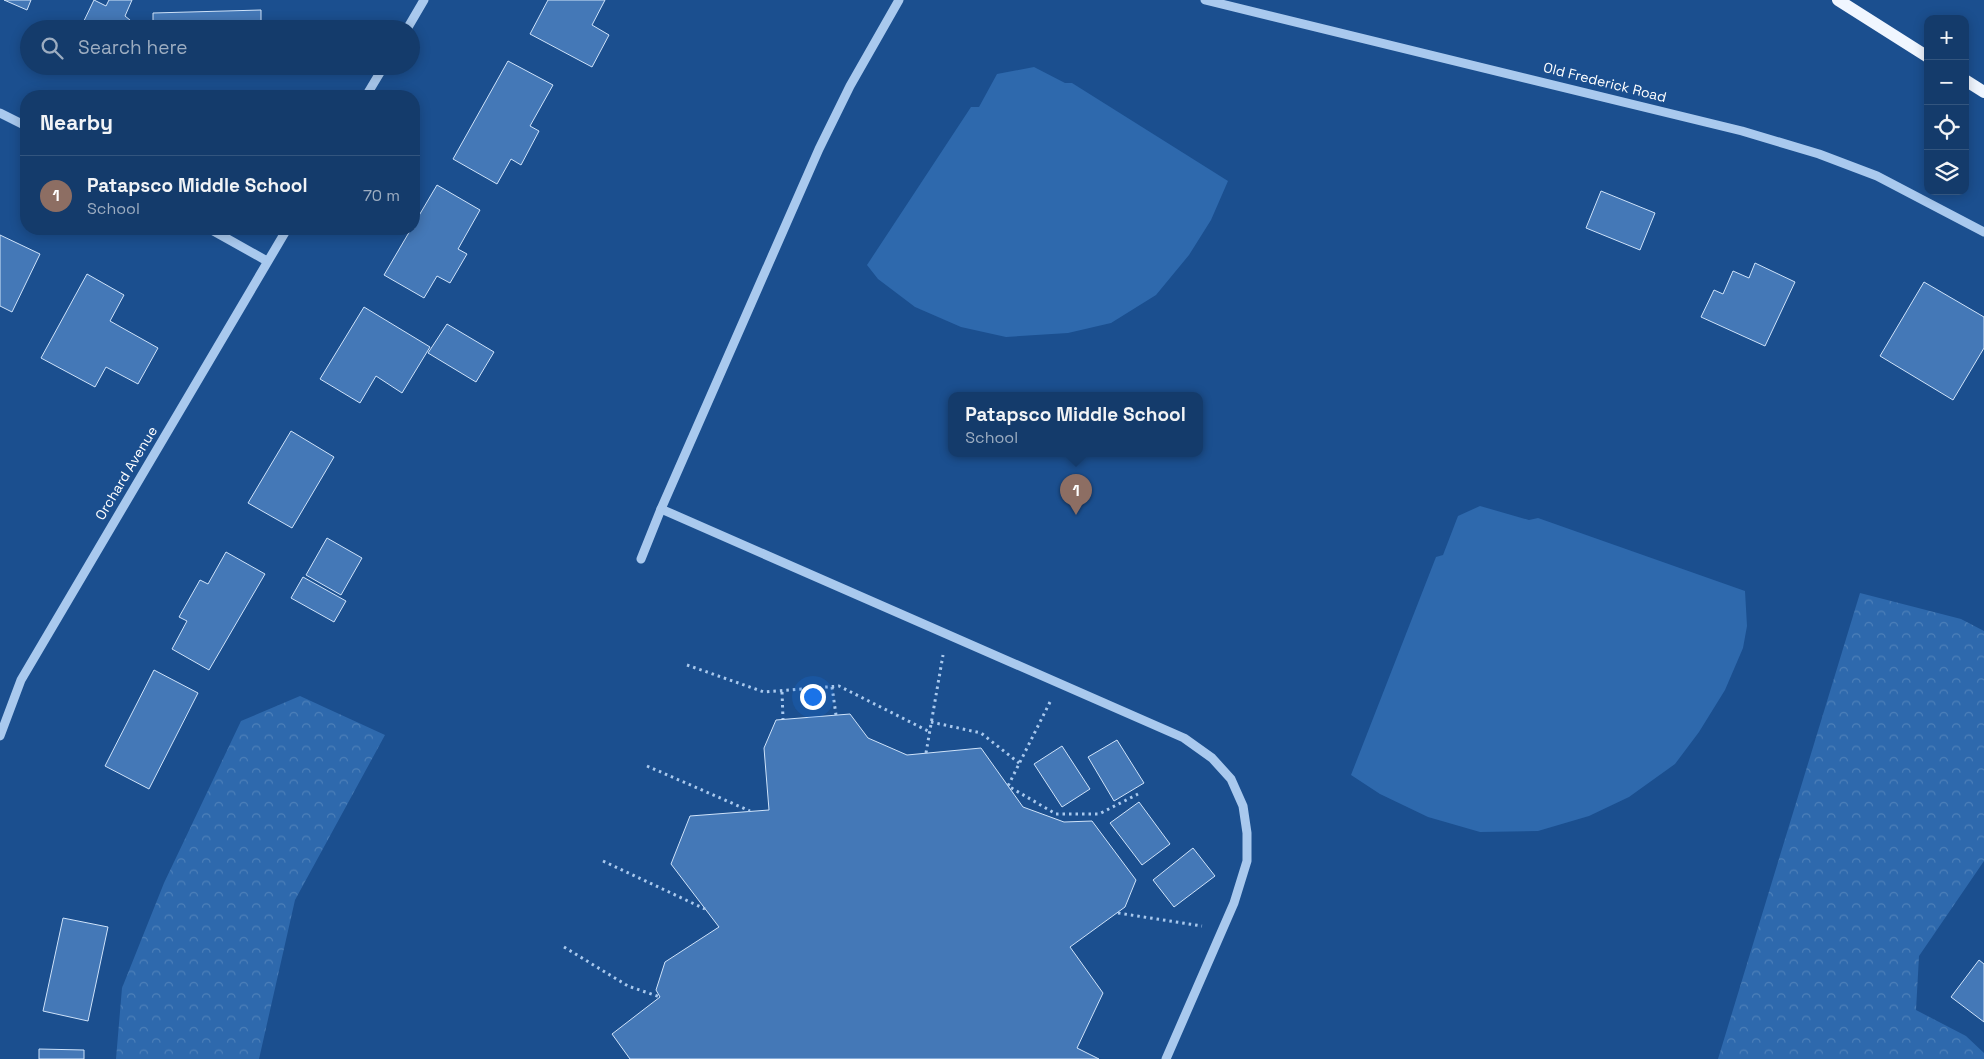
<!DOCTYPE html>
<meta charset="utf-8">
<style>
:root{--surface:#143b6b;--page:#214673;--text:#f1f3f6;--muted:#9dadc1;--line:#33557e;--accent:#ffd166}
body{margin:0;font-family:"Space Grotesk",sans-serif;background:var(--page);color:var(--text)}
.controls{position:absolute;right:15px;top:15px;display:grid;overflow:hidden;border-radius:10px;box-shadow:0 2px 12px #0003}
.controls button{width:45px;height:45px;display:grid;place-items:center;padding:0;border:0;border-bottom:1px solid var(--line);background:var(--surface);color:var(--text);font:25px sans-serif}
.you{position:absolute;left:812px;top:696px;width:18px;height:18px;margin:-12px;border:4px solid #fff;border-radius:50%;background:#1a73e8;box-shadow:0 0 0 8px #1a73e833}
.badge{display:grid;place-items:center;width:32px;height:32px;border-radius:50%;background:var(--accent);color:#fff;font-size:16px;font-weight:700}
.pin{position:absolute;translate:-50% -41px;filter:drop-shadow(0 1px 2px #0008)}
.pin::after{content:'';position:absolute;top:26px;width:18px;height:15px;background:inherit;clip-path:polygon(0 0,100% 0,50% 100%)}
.popup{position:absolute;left:948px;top:392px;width:255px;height:65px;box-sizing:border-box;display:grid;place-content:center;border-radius:10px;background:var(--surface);filter:drop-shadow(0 1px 4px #0005);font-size:16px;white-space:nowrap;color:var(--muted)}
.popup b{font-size:19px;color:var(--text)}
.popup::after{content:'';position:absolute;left:50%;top:100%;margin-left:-10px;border:10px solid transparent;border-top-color:var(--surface)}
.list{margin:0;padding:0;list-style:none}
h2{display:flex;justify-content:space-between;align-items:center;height:65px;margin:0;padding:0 20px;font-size:21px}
h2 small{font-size:16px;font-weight:400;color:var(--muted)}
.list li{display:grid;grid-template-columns:32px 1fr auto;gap:15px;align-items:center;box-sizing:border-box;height:80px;padding:0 20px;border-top:1px solid var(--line)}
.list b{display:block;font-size:19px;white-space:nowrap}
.list p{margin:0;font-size:16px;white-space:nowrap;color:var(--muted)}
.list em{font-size:16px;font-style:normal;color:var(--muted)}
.icon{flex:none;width:28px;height:28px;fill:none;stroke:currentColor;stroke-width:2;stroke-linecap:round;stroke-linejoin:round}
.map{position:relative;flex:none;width:1984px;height:1059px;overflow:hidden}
.search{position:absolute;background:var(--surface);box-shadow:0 2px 12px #0003;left:20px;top:20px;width:400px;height:55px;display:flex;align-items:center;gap:12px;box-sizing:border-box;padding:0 18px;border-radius:28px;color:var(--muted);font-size:19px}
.panel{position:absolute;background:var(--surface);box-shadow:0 2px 12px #0003;left:20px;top:90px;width:400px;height:145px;border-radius:20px}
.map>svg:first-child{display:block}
.green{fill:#2e69ad}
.forest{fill:url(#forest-crowns)}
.building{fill:#4478b7;stroke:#cfe3fa}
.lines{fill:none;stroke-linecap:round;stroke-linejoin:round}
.path{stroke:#a9c9ee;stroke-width:3;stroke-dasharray:2.5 4;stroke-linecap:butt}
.minor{stroke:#a9c9ee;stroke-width:9}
.major{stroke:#f0f6ff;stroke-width:12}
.labels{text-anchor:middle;stroke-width:4;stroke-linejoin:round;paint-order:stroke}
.street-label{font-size:14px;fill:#fff;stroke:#1b4f8f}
</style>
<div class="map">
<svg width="1984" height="1059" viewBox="0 0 1984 1059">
<defs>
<pattern id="forest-crowns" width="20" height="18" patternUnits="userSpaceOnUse" patternTransform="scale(1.25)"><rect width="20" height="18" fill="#2e69ad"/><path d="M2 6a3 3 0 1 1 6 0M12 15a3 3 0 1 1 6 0" fill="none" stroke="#4d80b9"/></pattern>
</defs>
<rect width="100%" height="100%" fill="#1b4f8f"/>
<g class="green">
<polygon points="1034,67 1065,83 1072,83 1228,181 1211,220 1189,255 1156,295 1111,323 1068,333 1006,337 961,327 915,307 878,279 867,265 971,107 979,107 997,74"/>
<polygon points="1480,506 1529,520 1538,518 1745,591 1747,626 1743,648 1725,690 1699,732 1675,764 1629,797 1589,816 1538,831 1480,832 1428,817 1380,794 1351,775 1436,557 1443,555 1458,516"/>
</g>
<g class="forest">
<polygon points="1860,593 1961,619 1984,631 1984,861 1919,956 1916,1010 1966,1036 1984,1053 1984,1059 1718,1059"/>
<polygon points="300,696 385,735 295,900 259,1059 116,1059 122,988 164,883 241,721"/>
</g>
<g class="building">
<polygon points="4,0 31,0 27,10"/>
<polygon points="94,0 106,6 109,0 132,0 125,16 141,29 85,29 81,27"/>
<polygon points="548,0 605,0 592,25 609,35 592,67 530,34"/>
<polygon points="261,10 261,29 153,29 153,13"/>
<polygon points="508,61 553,85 530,126 539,131 521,165 511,159 497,184 453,159"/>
<polygon points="437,185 480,210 458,249 467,254 450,283 437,276 424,298 384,275 411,229 414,229 414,224"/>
<polygon points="1601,191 1655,213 1640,250 1586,228"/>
<polygon points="0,235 40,254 12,312 0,306"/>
<polygon points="1755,263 1795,282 1765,346 1701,317 1714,290 1723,294 1733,271 1749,278"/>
<polygon points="87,274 124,295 110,321 158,348 138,384 106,367 95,387 41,358"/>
<polygon points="1924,282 1984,317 1984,348 1953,400 1880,356"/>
<polygon points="364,307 430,347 402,393 376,376 360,403 320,379"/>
<polygon points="447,324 494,352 476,382 428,353"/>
<polygon points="291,431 334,457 292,528 248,503"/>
<polygon points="327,538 362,558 341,595 306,575"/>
<polygon points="226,552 265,574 209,670 172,649 187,621 179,617 200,580 208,584"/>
<polygon points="303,577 346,601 334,622 291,598"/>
<polygon points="154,670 198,693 149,789 105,766"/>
<polygon points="850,714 868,738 907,755 981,748 1023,807 1064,822 1092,821 1136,880 1125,907 1070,947 1103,993 1077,1048 1099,1059 630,1059 612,1034 660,997 656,990 665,962 719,927 671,864 690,816 769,810 764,748 776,720"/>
<polygon points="1117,740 1144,783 1114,801 1088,757"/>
<polygon points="1062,746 1090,789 1062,807 1034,764"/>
<polygon points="1139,802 1170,844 1142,865 1110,823"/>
<polygon points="1193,848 1215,876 1174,907 1153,880"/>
<polygon points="63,918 108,927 88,1021 43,1011"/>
<polygon points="1979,960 1984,964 1984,1022 1951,997"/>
<polygon points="39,1049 84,1050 84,1059 39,1059"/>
</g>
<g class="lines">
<g class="path">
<polyline points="687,665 764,692 839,686 930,732"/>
<polyline points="832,687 836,715"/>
<polyline points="782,692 783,719"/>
<polyline points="1050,702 1008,786 1056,814 1099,814 1138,794"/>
<polyline points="931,722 981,733 1019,763"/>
<polyline points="926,753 943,655"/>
<polyline points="647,766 750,811"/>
<polyline points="603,861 705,909"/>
<polyline points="1118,913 1202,926"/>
<polyline points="564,947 628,986 660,997"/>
</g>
<g class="minor">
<polyline points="1205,0 1742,131 1819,154 1877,176 1984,232"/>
<polyline points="407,29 424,0"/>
<polyline points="366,96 384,66"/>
<polyline points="0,113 26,126"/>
<polyline points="210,229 267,261"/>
<polyline points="661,509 1184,738 1212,758 1231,779 1243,806 1247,833 1247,861 1234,903 1166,1059"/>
<polyline points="641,559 661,509 819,149 850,86 899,0"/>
<polyline points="0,736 21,680 287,229"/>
</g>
<g class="major">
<polyline points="1838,0 1928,57"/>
<polyline points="1965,80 1984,92"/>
</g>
</g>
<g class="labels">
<g class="street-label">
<text transform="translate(1605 82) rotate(14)" y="5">Old Frederick Road</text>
<text transform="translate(126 473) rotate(-59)" y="5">Orchard Avenue</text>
</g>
</g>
</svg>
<div class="controls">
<button>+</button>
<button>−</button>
<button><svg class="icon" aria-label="locate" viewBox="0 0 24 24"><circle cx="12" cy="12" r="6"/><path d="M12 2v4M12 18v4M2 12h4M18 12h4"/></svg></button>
<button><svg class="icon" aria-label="layers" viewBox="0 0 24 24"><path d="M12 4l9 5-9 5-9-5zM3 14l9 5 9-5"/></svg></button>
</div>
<div class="you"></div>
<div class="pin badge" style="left:1076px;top:515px;background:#8d6e63">1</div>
<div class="popup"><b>Patapsco Middle School</b>School</div>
<div class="search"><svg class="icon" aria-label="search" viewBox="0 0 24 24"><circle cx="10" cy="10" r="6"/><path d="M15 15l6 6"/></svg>Search here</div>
<section class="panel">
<h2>Nearby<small></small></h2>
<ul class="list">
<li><span class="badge" style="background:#8d6e63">1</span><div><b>Patapsco Middle School</b><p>School</p></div><em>70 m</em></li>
</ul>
</section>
</div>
